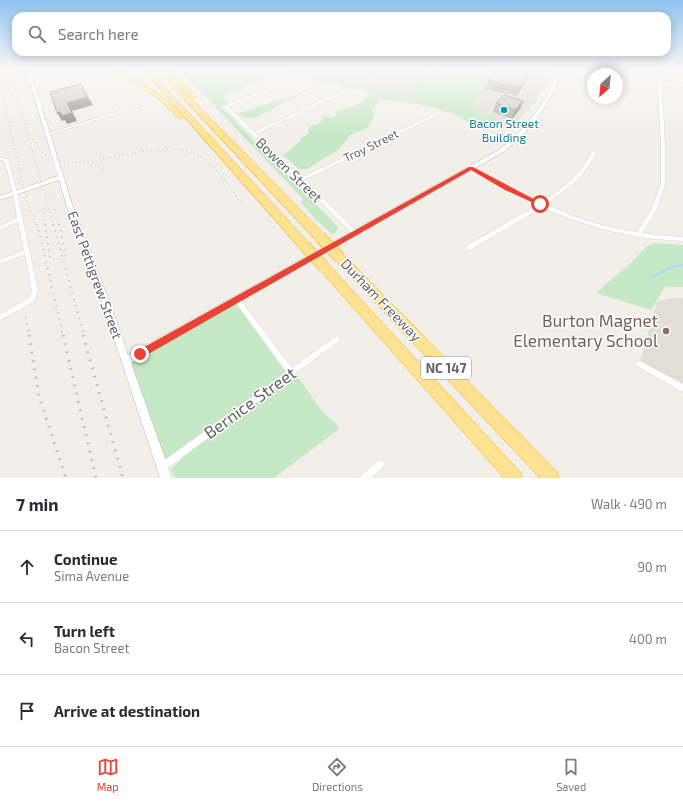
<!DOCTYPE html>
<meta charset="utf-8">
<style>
:root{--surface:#fff;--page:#f2f2f3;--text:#2b2b33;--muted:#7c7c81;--line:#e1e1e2;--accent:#ea4335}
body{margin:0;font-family:"Exo 2",sans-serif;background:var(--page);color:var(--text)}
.compass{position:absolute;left:587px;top:68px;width:36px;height:36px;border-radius:50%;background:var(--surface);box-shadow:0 2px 10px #0003;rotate:207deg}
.stop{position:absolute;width:12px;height:12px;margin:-9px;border:3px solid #ea4335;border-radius:50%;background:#fff}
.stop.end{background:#ea4335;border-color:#fff;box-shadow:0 1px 4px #0008}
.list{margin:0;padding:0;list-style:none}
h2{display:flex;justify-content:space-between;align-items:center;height:52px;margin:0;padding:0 16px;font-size:17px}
h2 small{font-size:13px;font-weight:400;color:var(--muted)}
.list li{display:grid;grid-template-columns:26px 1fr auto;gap:12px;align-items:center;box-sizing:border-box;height:72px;padding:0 16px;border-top:1px solid var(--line)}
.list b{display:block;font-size:15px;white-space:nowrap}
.list p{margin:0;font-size:13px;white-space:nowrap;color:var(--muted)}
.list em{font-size:13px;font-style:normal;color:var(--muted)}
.icon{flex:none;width:22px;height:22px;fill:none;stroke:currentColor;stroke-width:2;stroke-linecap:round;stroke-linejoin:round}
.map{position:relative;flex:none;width:683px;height:478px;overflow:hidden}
.search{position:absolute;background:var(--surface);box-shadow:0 2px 10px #0003;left:12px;right:12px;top:12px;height:44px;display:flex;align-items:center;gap:10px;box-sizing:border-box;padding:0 14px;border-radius:12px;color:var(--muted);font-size:15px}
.sheet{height:268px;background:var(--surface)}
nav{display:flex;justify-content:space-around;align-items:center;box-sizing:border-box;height:56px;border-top:1px solid var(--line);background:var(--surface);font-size:11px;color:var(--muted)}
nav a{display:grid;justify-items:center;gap:2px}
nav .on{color:var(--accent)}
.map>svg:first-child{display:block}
.education{fill:#e1ded6}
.green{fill:#c5e8c5}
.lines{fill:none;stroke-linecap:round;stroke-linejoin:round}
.stream-far1{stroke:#aadaff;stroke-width:1.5}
.stream{stroke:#aadaff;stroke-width:2}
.minor-casing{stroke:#b5b8bc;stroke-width:0.5}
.tertiary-casing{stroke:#b5b8bc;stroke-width:1}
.motorway-casing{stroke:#f9ab00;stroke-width:1}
.minor{fill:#fff;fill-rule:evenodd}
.tertiary{fill:#fff;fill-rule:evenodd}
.motorway{fill:#fde293;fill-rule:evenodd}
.rail-far2{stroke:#b6b7b8;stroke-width:1.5;stroke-dasharray:0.5 3.5;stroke-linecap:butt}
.rail-far1{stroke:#b6b7b8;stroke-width:2;stroke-dasharray:1 5.5;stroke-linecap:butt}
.rail{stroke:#b6b7b8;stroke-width:3;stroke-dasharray:1.5 7;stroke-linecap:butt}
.motorway-bridge-casing{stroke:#f9ab00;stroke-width:12;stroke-linecap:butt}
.motorway-bridge{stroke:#fde293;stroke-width:11}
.wall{fill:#afaea9}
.shaded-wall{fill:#8f8d8a}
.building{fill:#cccac5;stroke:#8f8d8a}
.route{fill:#ea4335}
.culture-dot{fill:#0f9aa8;stroke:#fff;stroke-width:1.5}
.education-dot{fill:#8d6e63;stroke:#fff;stroke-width:1.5}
.labels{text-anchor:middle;stroke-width:3;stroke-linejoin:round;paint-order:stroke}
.far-culture-label{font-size:12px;fill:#0d838f;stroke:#fff}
.far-street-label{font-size:12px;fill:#5f6368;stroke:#fff}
.shield{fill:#fff;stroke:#8f9295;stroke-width:1}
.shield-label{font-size:13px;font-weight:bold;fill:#5f6368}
.street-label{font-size:14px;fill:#5f6368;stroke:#fff}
.near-education-label{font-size:17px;fill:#785e54;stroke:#fff;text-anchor:end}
.near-street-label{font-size:17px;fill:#5f6368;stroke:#fff}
</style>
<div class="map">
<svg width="683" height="478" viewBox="0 0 683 478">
<rect width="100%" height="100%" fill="#f1efe8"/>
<g class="education">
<polygon points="281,70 553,70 543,89 515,127"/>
<polygon points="675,298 683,298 683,384 640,361 657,301"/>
</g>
<g class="green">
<path d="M 180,70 L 294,70 L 398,95 L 403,94 L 424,70 L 494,70 L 482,89 L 518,98 L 538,100 L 533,105 L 486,94 L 481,94 L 473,101 L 473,109 L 502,123 C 496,127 489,129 482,128 C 472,126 464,118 454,114 C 436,108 397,97 379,101 L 371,110 L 375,115 L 367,128 L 350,135 L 339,149 L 307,169 L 299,169 L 283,155 L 301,141 L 300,139 L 309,133 L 308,130 L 312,125 L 318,125 L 324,118 L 321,116 L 324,115 L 331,118 L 337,115 L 334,112 L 358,105 L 371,94 L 362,89 L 346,88 L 332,81 L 323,84 L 308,77 L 278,72 L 245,87 L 239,93 L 232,92 L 224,94 L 223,96 L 228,103 L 220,106 L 338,227 L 336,233 L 332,234 L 316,220 L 301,202 L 303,199 Z"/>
<path d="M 295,96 L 293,100 C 290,101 287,100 284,102 C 271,108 253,126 238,114 L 253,108 Z"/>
<polygon points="657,243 683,245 683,287 665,287 651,310 596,293 633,261 647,246"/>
<polygon points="235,303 288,373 164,462 129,362"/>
<polygon points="296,374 324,414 335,422 339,429 274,478 175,478 171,469 190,451"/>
</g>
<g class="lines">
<polyline class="stream-far1" points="413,90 431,78 438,70"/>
<polyline class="stream" points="652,277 669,268 683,265"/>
<g class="minor-casing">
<g id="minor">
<path d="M 657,70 L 661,70 L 665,144 L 665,184 L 656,211 L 642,233 L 655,235 L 683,237 L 683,241 C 674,240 664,240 655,239 C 617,235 577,223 542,207 L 521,220 L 470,250 L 466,250 L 465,248 L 466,246 L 538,205 L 494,183 L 469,169 L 469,167 L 473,167 L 497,181 L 541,203 C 556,192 573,181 584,166 C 587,161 589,156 592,152 L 594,151 L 596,152 C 594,157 591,162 588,166 C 578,182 561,194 545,204 C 574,218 606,228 637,232 L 651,211 L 661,184 L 661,144 Z"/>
<path d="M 298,77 L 299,77 L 299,79 L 288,83 L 322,101 L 349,88 L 352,89 L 256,134 L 301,178 L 441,111 L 444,112 L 304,180 L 357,232 L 358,233 L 357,234 L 353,234 L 223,106 L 225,105 L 227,105 ZM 285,84 L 319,102 L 254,132 L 228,107 Z"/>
<polygon points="138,105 141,106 49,135 48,135 46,134"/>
<polygon points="0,158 8,159 9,162 17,193 38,291 34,302 0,320 0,314 29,298 32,291 25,254 0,264 0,260 24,250 18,222 0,230 0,226 17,218 13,193 5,162 4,161 0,160"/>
<polygon points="237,297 239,298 292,368 335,337 337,336 339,337 340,339 339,341 165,470 162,471 159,470 158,467 159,464 286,372 235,302 234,300 235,298"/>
<polygon points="640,361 683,384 683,392 637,366 636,364 637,362"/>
<polygon points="380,460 383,461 384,464 383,467 371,478 360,478 361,475 377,461"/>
</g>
</g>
<g class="tertiary-casing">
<g id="tertiary">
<path d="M 26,70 L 30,70 L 73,207 L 113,311 L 128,355 L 499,150 C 526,129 547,102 559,70 L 563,70 C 551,103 531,131 503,152 L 131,363 L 172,478 L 160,478 L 105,311 L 67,207 L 59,180 L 0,200 L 0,196 L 58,176 Z"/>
<polygon points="588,70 599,70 683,80 683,82 590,71"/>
</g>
</g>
<g class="motorway-casing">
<g id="motorway">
<polygon points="117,70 124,70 165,99 182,116 182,118 178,118 161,101"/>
<polygon points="143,70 149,70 308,242 309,245 308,248 300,248"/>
<polygon points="157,70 163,70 324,234 325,237 324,240 316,240"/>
<polygon points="168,70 174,70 196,96 196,98 192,98"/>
<polygon points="340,254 344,255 557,472 559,478 540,478 336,261 335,258 336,255"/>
<polygon points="324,263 328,264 520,472 522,478 504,478 320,270 319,267 320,264"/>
</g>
</g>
<use href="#minor" class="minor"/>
<use href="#tertiary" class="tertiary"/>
<use href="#motorway" class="motorway"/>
<g class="rail-far2">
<polyline points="0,70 14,101"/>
<polyline points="10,70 53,225"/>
<polyline points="0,83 27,202 36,225"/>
<path d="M 33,139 C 36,143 38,148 42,152 C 75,181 149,136 193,153 C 214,161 228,185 241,203"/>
<polyline points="88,162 106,170"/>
<polyline points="49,190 59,225"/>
<polyline points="43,208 45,225"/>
</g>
<g class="rail-far1">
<polyline points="36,224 40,235 63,336"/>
<polyline points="45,224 50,257"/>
<polyline points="53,224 84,336"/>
<polyline points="59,224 66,256"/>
<polyline points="26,317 29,336"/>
</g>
<g class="rail">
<polyline points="29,335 39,396 66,478"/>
<polyline points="63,335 96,478"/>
<polyline points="83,335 123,478"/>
</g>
<g class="motorway-bridge-casing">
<g id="motorway-bridge">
<polyline points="320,237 340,258"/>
<polyline points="304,245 324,267"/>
</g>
</g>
<use href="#motorway-bridge" class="motorway-bridge"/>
</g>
<g class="wall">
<polygon points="352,70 377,70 372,74"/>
<polygon points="530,70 528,77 517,96 486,89 488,81"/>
<polygon points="523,101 520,109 512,119 493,112 496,103"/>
</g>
<g class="shaded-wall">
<polygon points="375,70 377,70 372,74 372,72"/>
<polygon points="530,70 528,77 517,96 520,88"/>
<polygon points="88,97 93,105 72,111 77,121 67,124 65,120 62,121 57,113 67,103"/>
<polygon points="523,101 520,109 512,119 515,110"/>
</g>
<g class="building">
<polygon points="361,70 375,70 372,72"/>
<polygon points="496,70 530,70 520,88 488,81"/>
<polygon points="81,84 88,97 67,103 72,113 62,116 60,112 57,113 50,92"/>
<polygon points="504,95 523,101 515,110 496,103"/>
</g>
<linearGradient id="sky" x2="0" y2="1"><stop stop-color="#8fc3f1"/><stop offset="0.51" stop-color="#f9f8f5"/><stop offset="1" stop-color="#f9f8f5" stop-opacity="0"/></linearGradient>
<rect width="683" height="137" fill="url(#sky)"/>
<polygon class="route" points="469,167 473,167 543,204 538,205 505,190 471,170 143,357 137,357 137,351"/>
<circle class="culture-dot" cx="504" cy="110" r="4"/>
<circle class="education-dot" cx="666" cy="331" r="4"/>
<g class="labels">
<g class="far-culture-label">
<text x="504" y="128">Bacon Street<tspan x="504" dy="14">Building</tspan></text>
</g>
<g class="far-street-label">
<text transform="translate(371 146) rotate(-26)" y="4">Troy Street</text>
</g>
<rect class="shield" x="421" y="357" width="50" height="22" rx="3"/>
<g class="shield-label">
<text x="446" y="373">NC 147</text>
</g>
<g class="street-label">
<text transform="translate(289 170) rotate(44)" y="5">Bowen Street</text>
<text transform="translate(95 275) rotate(70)" y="5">East Pettigrew Street</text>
<text transform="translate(381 300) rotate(46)" y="5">Durham Freeway</text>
</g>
<g class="near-education-label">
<text x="658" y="327">Burton Magnet<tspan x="658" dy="20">Elementary School</tspan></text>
</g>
<g class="near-street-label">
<text transform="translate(250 403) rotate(-36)" y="6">Bernice Street</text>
</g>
</g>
</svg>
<svg class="compass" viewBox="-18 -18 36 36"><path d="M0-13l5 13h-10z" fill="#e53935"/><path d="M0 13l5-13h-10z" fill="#7c7c81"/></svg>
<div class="stop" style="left:540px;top:204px"></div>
<div class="stop end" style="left:140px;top:354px"></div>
<div class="search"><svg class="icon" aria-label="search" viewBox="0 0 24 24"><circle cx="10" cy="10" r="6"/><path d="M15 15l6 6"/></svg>Search here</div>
</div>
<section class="sheet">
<h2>7 min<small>Walk · 490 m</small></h2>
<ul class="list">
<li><svg class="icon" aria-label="ahead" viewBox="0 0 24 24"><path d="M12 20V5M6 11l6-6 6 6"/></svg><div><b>Continue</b><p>Sima Avenue</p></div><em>90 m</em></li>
<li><svg class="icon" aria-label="left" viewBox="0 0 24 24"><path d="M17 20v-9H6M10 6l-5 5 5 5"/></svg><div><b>Turn left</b><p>Bacon Street</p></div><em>400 m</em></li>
<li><svg class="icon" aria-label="arrive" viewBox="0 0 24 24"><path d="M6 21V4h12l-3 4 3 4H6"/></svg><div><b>Arrive at destination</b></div></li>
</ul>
</section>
<nav>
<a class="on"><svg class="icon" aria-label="map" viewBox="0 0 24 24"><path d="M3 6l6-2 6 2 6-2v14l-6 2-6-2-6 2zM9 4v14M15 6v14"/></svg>Map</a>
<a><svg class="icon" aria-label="directions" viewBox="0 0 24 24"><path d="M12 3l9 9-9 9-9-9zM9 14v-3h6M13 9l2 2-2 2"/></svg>Directions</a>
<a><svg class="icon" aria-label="saved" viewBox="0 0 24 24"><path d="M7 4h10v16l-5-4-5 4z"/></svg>Saved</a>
</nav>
